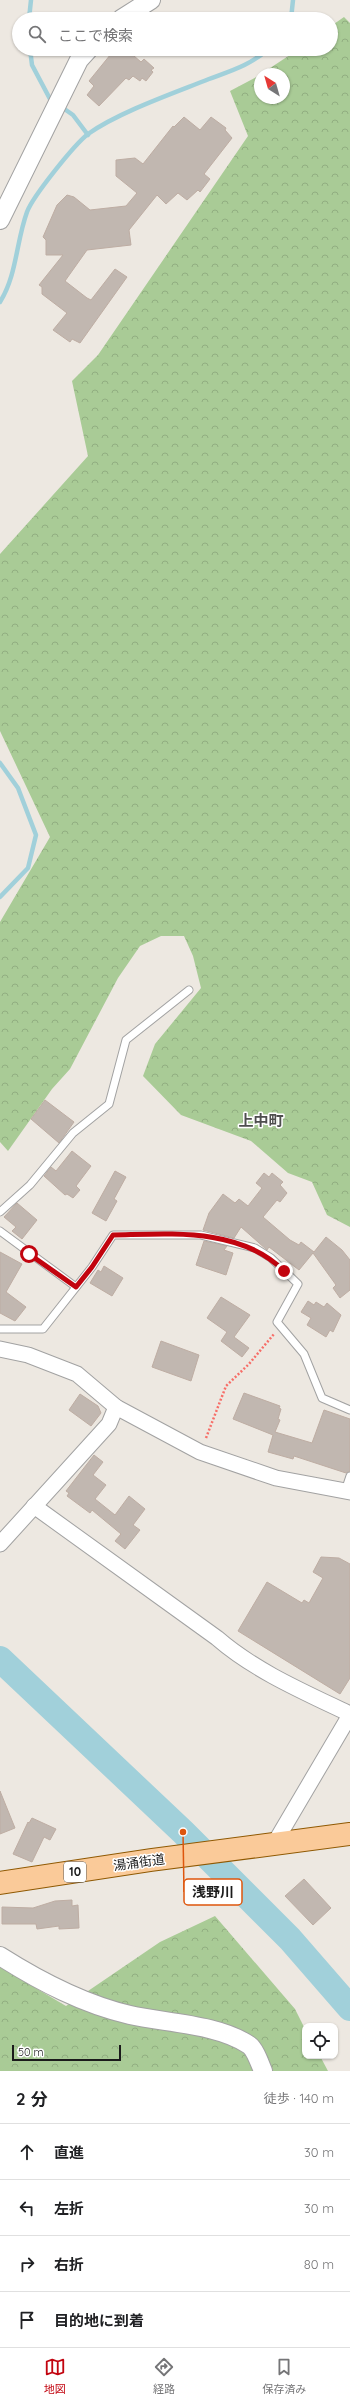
<!DOCTYPE html>
<html lang="ja">
<meta charset="utf-8">
<style>
:root{--surface:#fff;--page:#f2f2f2;--text:#202124;--muted:#757577;--line:#e0e0e0;--accent:#c2040f}
body{margin:0;font-family:Quicksand,"Noto Sans JP",sans-serif;background:var(--page);color:var(--text)}
.controls{position:absolute;right:12px;bottom:12px;display:grid;overflow:hidden;border-radius:8px;box-shadow:0 1px 3px #0004}
.controls button{width:36px;height:36px;display:grid;place-items:center;padding:0;border:0;border-bottom:1px solid var(--line);background:var(--surface);color:var(--text);font:20px sans-serif}
.compass{position:absolute;left:254px;top:68px;width:36px;height:36px;border-radius:50%;background:var(--surface);box-shadow:0 1px 3px #0004;rotate:323deg}
.scale{position:absolute;left:12px;bottom:10px;width:109px;box-sizing:border-box;padding-left:4px;border:2px solid #1b1b1b;border-top:0;font-size:11px;line-height:14px;white-space:nowrap;color:#1b1b1b;-webkit-text-stroke:3px #fff;paint-order:stroke}
.stop{position:absolute;width:12px;height:12px;margin:-9px;border:3px solid #c2040f;border-radius:50%;background:#fff}
.stop.end{background:#c2040f;border-color:#fff;box-shadow:0 1px 4px #0008}
.list{margin:0;padding:0;list-style:none}
h2{display:flex;justify-content:space-between;align-items:center;height:52px;margin:0;padding:0 16px;font-size:17px}
h2 small{font-size:13px;font-weight:400;color:var(--muted)}
.list li{display:grid;grid-template-columns:26px 1fr auto;gap:12px;align-items:center;box-sizing:border-box;height:56px;padding:0 16px;border-top:1px solid var(--line)}
.list b{display:block;font-size:15px;white-space:nowrap}
.list em{font-size:13px;font-style:normal;color:var(--muted)}
.icon{flex:none;width:22px;height:22px;fill:none;stroke:currentColor;stroke-width:2;stroke-linecap:round;stroke-linejoin:round}
.map{position:relative;flex:none;width:350px;height:2071px;overflow:hidden}
.search{position:absolute;background:var(--surface);box-shadow:0 1px 3px #0004;left:12px;right:12px;top:12px;height:44px;display:flex;align-items:center;gap:10px;box-sizing:border-box;padding:0 14px;border-radius:22px;color:var(--muted);font-size:15px}
.sheet{height:276px;background:var(--surface)}
nav{display:flex;justify-content:space-around;align-items:center;box-sizing:border-box;height:56px;border-top:1px solid var(--line);background:var(--surface);font-size:11px;color:var(--muted)}
nav a{display:grid;justify-items:center;gap:2px}
nav .on{color:var(--accent)}
.map>svg:first-child{display:block}
.forest{fill:url(#forest-crowns)}
.lines{fill:none;stroke-linecap:round;stroke-linejoin:round}
.stream{stroke:#a1d0da;stroke-width:4.5}
.river{stroke:#a1d0da;stroke-width:26}
.building{fill:#c1b7b0;stroke:#beada3}
.service-casing{stroke:#a2a2a2;stroke-width:9}
.minor-casing{stroke:#a2a2a2;stroke-width:17}
.tertiary-casing{stroke:#a2a2a2;stroke-width:20}
.primary-casing{stroke:#8f5903;stroke-width:24}
.path{stroke:#f76e68;stroke-width:2.5;stroke-dasharray:2 2;stroke-linecap:butt}
.service{stroke:#fff;stroke-width:7}
.minor{stroke:#fff;stroke-width:15}
.tertiary{stroke:#fff;stroke-width:18}
.primary{stroke:#faca99;stroke-width:22}
.route{stroke:#c2040f;stroke-width:5}
.labels{text-anchor:middle;stroke-width:3;stroke-linejoin:round;paint-order:stroke}
.shield{fill:#fff;stroke:#5f5f5f;stroke-width:1}
.shield-label{font-size:12px;font-weight:bold;fill:#1b1b1b}
.street-label{font-size:13px;fill:#1b1b1b;stroke:#fff}
.quarter-label{font-size:15px;font-weight:bold;fill:#4e4e4e;stroke:#fff}
.leader{fill:none;stroke:#de560d;stroke-width:1.5}
.callout-dot{fill:#de560d;stroke:#fff;stroke-width:1.5}
.callout{fill:#fff;stroke:#de560d;stroke-width:1.5}
.callout-label{font-size:14px;text-anchor:middle;font-weight:bold;fill:#1b1b1b}
</style>
<div class="map">
<svg width="350" height="2071" viewBox="0 0 350 2071">
<defs>
<pattern id="forest-crowns" width="20" height="18" patternUnits="userSpaceOnUse"><rect width="20" height="18" fill="#a9cb96"/><path d="M2 6a3 3 0 1 1 6 0M12 15a3 3 0 1 1 6 0" fill="none" stroke="#91ae81"/></pattern>
</defs>
<rect width="100%" height="100%" fill="#ede8e1"/>
<g class="forest">
<polygon points="344,17 350,23 350,1227 327,1215 312,1182 288,1173 251,1141 181,1115 143,1076 155,1044 201,988 193,956 184,936 161,936 140,946 118,978 70,1069 52,1089 8,1151 0,1142 0,922 50,837 0,731 0,554 88,456 72,381 98,355 248,136 230,91 260,75 260,98 284,98 284,74 261,74 299,49 331,49 331,26"/>
<polygon points="215,1916 295,2009 305,2029 305,2056 320,2056 328,2071 0,2071 0,1967 66,2006 160,1942"/>
</g>
<g class="lines">
<g class="stream">
<polyline points="29,19 31,0"/>
<polyline points="291,19 293,0"/>
<polyline points="30,49 32,65 50,99"/>
<polyline points="63,108 73,115 88,135"/>
<path d="M 0,302 C 17,275 16,242 27,212 C 33,196 74,145 88,134 C 119,112 174,93 209,79 C 230,71 251,65 268,49"/>
<polyline points="0,763 18,788 36,835 28,868 0,897"/>
</g>
<polyline class="river" points="0,1659 183,1832 290,1939 350,2008"/>
</g>
<g class="building">
<polygon points="115,49 126,49 141,62 144,59 154,68 151,70 153,72 146,81 142,78 140,81 133,76 129,80 126,78 99,106 87,95 94,86 89,81"/>
<polygon points="184,117 200,130 211,117 226,128 225,130 232,138 204,174 210,179 200,192 198,190 187,200 178,193 166,204 157,195 129,230 131,245 87,250 65,281 87,298 91,300 115,269 127,277 80,343 72,339 70,342 53,330 67,313 42,294 42,287 39,285 63,255 46,255 46,240 43,237 57,205 67,195 74,197 90,210 126,206 137,193 116,176 116,160 135,158 143,164 173,126 174,127"/>
<polygon points="45,1100 74,1122 59,1143 31,1119"/>
<polygon points="72,1151 91,1166 76,1186 80,1190 73,1198 67,1194 65,1195 44,1176 51,1167 56,1171"/>
<polygon points="115,1171 126,1177 114,1199 117,1201 106,1221 92,1213"/>
<polygon points="264,1173 269,1177 272,1173 283,1182 280,1185 287,1193 280,1202 277,1200 263,1217 290,1240 299,1245 301,1242 314,1252 326,1237 342,1250 350,1260 350,1290 340,1298 333,1288 336,1285 313,1253 299,1270 269,1247 267,1250 241,1227 234,1238 203,1230 209,1213 223,1194 235,1203 239,1199 248,1206 262,1188 256,1183"/>
<polygon points="17,1203 37,1220 22,1239 12,1231 16,1227 4,1217"/>
<polygon points="204,1241 227,1246 224,1250 233,1253 226,1275 196,1265"/>
<polygon points="0,1252 22,1264 6,1292 26,1307 15,1321 0,1313"/>
<polygon points="104,1266 123,1278 112,1296 90,1283 98,1270 101,1272"/>
<polygon points="221,1297 250,1315 234,1337 249,1348 242,1357 221,1341 227,1332 207,1318"/>
<polygon points="308,1301 314,1305 316,1302 324,1307 327,1303 341,1315 333,1332 330,1330 326,1337 307,1325 311,1318 301,1312"/>
<polygon points="161,1341 199,1355 191,1381 152,1367"/>
<polygon points="244,1393 280,1406 279,1408 281,1409 278,1419 280,1420 275,1432 312,1443 324,1410 350,1419 350,1471 346,1473 294,1456 293,1459 268,1452 273,1435 233,1419"/>
<polygon points="80,1394 98,1406 101,1413 91,1426 69,1410"/>
<polygon points="94,1455 103,1462 93,1475 106,1485 95,1499 115,1515 129,1496 145,1509 133,1525 140,1530 125,1549 115,1541 121,1534 92,1510 90,1513 67,1496 69,1493 66,1491"/>
<polygon points="321,1557 339,1558 350,1564 350,1678 340,1694 238,1631 267,1582 302,1603 304,1600 309,1603 323,1578 313,1572"/>
<polygon points="0,1791 15,1828 0,1834"/>
<polygon points="32,1818 56,1829 50,1840 44,1837 32,1862 13,1854 28,1822 29,1823"/>
<polygon points="304,1879 331,1908 313,1925 285,1896"/>
<polygon points="72,1900 72,1906 78,1905 79,1928 59,1929 59,1926 37,1929 36,1924 2,1924 2,1907 33,1908 55,1901"/>
</g>
<g class="lines">
<g class="service-casing">
<g id="service">
<polyline points="0,1212 30,1185 73,1133 109,1104 126,1040 189,990"/>
<polyline points="0,1231 76,1287"/>
<polyline points="0,1329 43,1329 92,1267 113,1235 201,1235 255,1248 271,1258 298,1284 277,1322 304,1354 322,1398 350,1410"/>
<polyline points="345,1491 350,1476"/>
</g>
</g>
<g class="minor-casing">
<g id="minor">
<polyline points="0,1349 28,1355 77,1374 116,1407 200,1452 276,1478 350,1492"/>
<path d="M 34,1506 L 217,1638 C 255,1671 304,1692 350,1714"/>
<polyline points="0,1544 109,1424 116,1407"/>
<polyline points="274,1844 350,1715"/>
</g>
</g>
<g class="tertiary-casing">
<g id="tertiary">
<polyline points="121,19 151,0"/>
<polyline points="0,220 79,60 89,49"/>
<path d="M 0,1956 C 41,1982 83,2004 130,2015 C 166,2023 218,2024 249,2045 C 255,2049 260,2064 263,2071"/>
</g>
</g>
<g class="primary-casing">
<polyline id="primary" points="0,1883 151,1860 350,1834"/>
</g>
<polyline class="path" points="206,1438 226,1386 249,1364 274,1334"/>
<use href="#service" class="service"/>
<use href="#minor" class="minor"/>
<use href="#tertiary" class="tertiary"/>
<use href="#primary" class="primary"/>
</g>
<g class="lines">
<path class="route" d="M 29,1254 L 76,1287 L 92,1267 L 113,1235 C 171,1234 240,1227 284,1271"/>
</g>
<g class="labels">
<rect class="shield" x="64" y="1862" width="22" height="20" rx="3"/>
<g class="shield-label">
<text x="75" y="1876">10</text>
</g>
<g class="street-label">
<text transform="translate(139 1862) rotate(-8)" y="5">湯涌街道</text>
</g>
<g class="quarter-label">
<text x="261" y="1126">上中町</text>
</g>
</g>
<path class="leader" d="M183 1832L184 1892"/>
<circle class="callout-dot" cx="183" cy="1832" r="4"/>
<rect class="callout" x="184" y="1879" width="58" height="26" rx="4"/>
<g class="callout-label">
<text x="213" y="1897">浅野川</text>
</g>
</svg>
<div class="controls">
<button><svg class="icon" aria-label="locate" viewBox="0 0 24 24"><circle cx="12" cy="12" r="6"/><path d="M12 2v4M12 18v4M2 12h4M18 12h4"/></svg></button>
</div>
<svg class="compass" viewBox="-18 -18 36 36"><path d="M0-13l5 13h-10z" fill="#e53935"/><path d="M0 13l5-13h-10z" fill="#757577"/></svg>
<div class="scale">50 m</div>
<div class="stop" style="left:29px;top:1254px"></div>
<div class="stop end" style="left:284px;top:1271px"></div>
<div class="search"><svg class="icon" aria-label="search" viewBox="0 0 24 24"><circle cx="10" cy="10" r="6"/><path d="M15 15l6 6"/></svg>ここで検索</div>
</div>
<section class="sheet">
<h2>2 分<small>徒歩 · 140 m</small></h2>
<ul class="list">
<li><svg class="icon" aria-label="ahead" viewBox="0 0 24 24"><path d="M12 20V5M6 11l6-6 6 6"/></svg><div><b>直進</b></div><em>30 m</em></li>
<li><svg class="icon" aria-label="left" viewBox="0 0 24 24"><path d="M17 20v-9H6M10 6l-5 5 5 5"/></svg><div><b>左折</b></div><em>30 m</em></li>
<li><svg class="icon" aria-label="right" viewBox="0 0 24 24"><path d="M7 20v-9h11M14 6l5 5-5 5"/></svg><div><b>右折</b></div><em>80 m</em></li>
<li><svg class="icon" aria-label="arrive" viewBox="0 0 24 24"><path d="M6 21V4h12l-3 4 3 4H6"/></svg><div><b>目的地に到着</b></div></li>
</ul>
</section>
<nav>
<a class="on"><svg class="icon" aria-label="map" viewBox="0 0 24 24"><path d="M3 6l6-2 6 2 6-2v14l-6 2-6-2-6 2zM9 4v14M15 6v14"/></svg>地図</a>
<a><svg class="icon" aria-label="directions" viewBox="0 0 24 24"><path d="M12 3l9 9-9 9-9-9zM9 14v-3h6M13 9l2 2-2 2"/></svg>経路</a>
<a><svg class="icon" aria-label="saved" viewBox="0 0 24 24"><path d="M7 4h10v16l-5-4-5 4z"/></svg>保存済み</a>
</nav>
